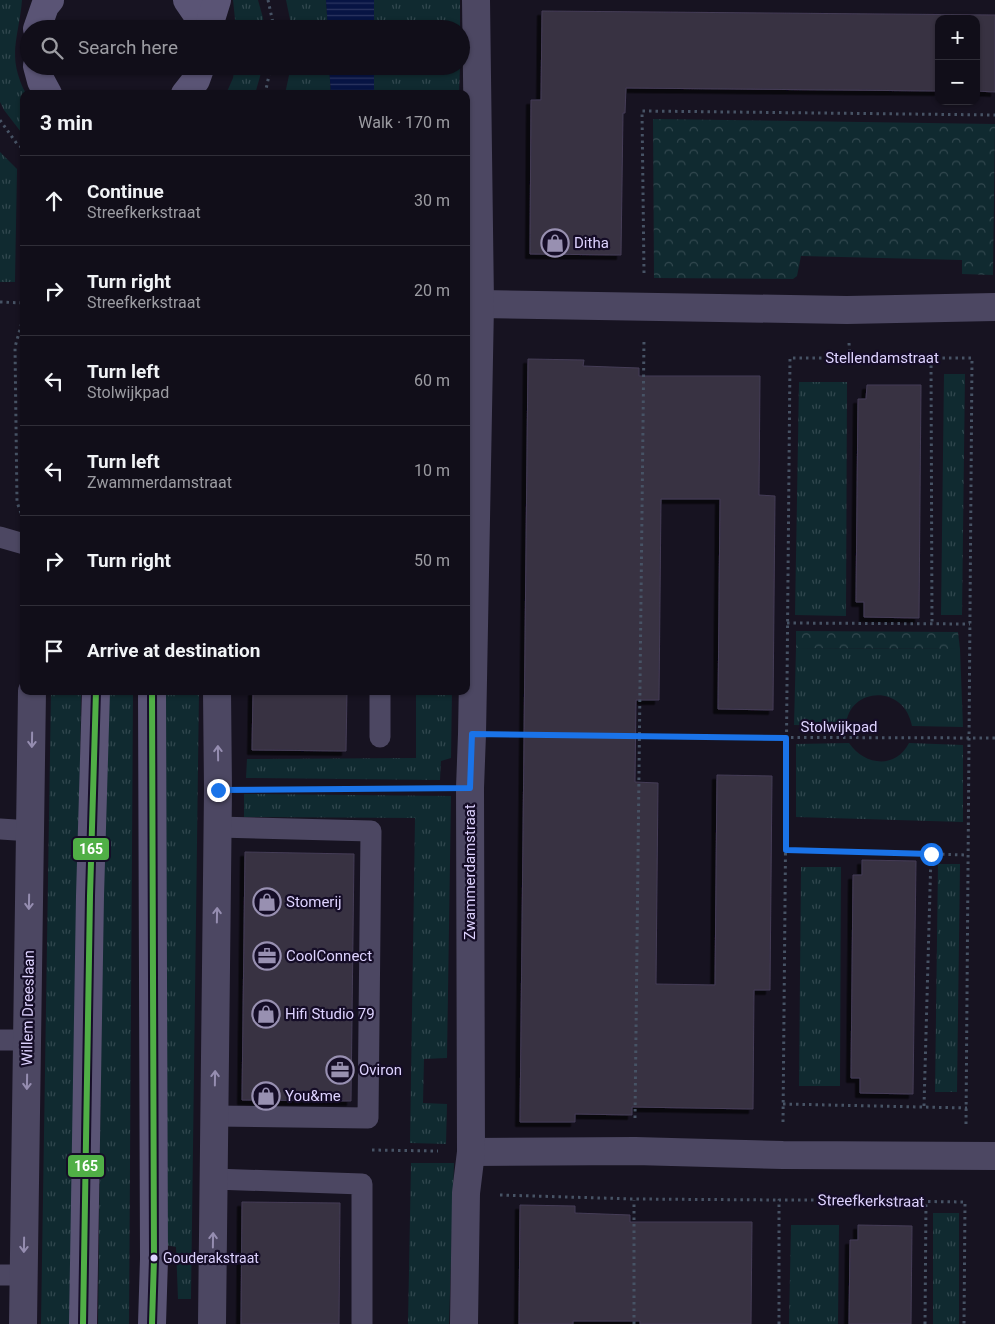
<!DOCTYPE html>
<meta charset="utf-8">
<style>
:root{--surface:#110e19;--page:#1e1c26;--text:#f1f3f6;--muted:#9c9ca2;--line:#302e38}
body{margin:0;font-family:Roboto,sans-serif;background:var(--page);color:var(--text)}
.controls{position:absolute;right:15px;top:15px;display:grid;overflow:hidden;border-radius:10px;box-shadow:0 1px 4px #0004}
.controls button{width:45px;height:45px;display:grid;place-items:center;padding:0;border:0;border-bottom:1px solid var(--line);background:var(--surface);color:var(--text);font:25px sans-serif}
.stop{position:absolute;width:15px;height:15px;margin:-11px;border:4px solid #1a73e8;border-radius:50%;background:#fff}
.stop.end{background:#1a73e8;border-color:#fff;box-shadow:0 1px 5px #0008}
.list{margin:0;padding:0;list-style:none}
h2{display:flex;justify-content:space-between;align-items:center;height:65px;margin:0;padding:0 20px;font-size:21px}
h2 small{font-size:16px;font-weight:400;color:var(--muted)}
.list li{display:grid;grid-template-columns:32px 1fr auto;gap:15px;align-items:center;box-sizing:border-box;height:90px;padding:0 20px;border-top:1px solid var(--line)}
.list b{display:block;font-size:19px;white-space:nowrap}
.list p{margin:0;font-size:16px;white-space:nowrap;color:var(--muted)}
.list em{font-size:16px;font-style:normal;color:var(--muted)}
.icon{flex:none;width:28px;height:28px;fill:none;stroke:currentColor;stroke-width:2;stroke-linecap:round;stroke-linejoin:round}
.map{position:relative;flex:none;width:995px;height:1324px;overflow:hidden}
.search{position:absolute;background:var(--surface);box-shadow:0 1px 4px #0004;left:20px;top:20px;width:450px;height:55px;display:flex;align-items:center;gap:12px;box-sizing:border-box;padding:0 18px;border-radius:28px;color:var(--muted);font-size:19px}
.panel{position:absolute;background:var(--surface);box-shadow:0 1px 4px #0004;left:20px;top:90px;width:450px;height:605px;border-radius:10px}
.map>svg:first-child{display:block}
.grass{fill:url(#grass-tufts)}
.forest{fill:url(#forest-crowns)}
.water{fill:url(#water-rules)}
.building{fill:#373143;stroke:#453d56;filter:url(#shadow)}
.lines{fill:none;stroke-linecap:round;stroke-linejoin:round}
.path{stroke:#475365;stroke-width:3;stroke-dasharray:2.5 4;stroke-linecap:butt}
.lane{stroke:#4c4762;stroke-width:21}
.street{stroke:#4c4762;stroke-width:28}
.secondary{stroke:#5a5475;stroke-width:28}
.bus-1-casing{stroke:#150d27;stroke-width:10}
.bus-1{stroke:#50af46;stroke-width:6}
.oneway{stroke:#958db0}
.route{stroke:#1a73e8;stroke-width:6}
.bus-dot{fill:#ded3ff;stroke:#150d27;stroke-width:2}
.labels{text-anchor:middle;stroke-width:4.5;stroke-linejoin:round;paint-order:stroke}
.bus-label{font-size:14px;fill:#ded3ff;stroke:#150d27;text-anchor:start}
.poi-label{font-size:15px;fill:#ded3ff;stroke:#150d27;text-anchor:start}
.street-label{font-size:15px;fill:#ded3ff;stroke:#150d27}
.line-badge{stroke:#150d27;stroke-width:2}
.badge-label{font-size:14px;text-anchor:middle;font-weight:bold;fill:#fff}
</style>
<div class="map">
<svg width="995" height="1324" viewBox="0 0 995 1324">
<defs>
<pattern id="grass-tufts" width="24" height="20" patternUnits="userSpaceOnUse" patternTransform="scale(1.25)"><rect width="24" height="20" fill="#102a30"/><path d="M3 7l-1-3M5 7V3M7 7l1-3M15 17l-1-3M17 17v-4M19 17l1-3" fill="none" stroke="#32484f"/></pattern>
<pattern id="forest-crowns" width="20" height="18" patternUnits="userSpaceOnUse" patternTransform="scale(1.25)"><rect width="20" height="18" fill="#102a30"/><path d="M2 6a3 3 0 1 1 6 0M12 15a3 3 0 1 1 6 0" fill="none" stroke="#32484f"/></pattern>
<pattern id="water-rules" width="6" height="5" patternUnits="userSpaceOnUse" patternTransform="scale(1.25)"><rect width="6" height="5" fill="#071444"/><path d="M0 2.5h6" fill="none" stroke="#2b3560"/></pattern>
<filter id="shadow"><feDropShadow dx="-4.5" dy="4.5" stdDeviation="0" flood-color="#0009"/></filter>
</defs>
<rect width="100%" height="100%" fill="#171321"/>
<g class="grass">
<path d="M 0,0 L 22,0 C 19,38 6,55 26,94 L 24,94 L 24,136 L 4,110 L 0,102 Z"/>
<polygon points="233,0 258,0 263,18 264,29 236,29"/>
<polygon points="286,0 326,0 328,29 292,29"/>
<rect x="374" y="0" width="86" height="29"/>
<polygon points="235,66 263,66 255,94 226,94 233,78"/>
<polygon points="291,66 329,66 331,94 285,94"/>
<polygon points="374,66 460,66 459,94 374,94"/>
<polygon points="0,152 17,169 15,282 0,282"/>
<polygon points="944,374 965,374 962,615 941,615"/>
<polygon points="799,382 847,382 846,616 795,615"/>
<path d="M 796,648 L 960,649 L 963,727 L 912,726 C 904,683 848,687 846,726 L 794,725 Z"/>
<polygon points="51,691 81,691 73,1324 41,1324"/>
<polygon points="105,691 133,691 129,1324 98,1324"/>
<polygon points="162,691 199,691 191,1299 178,1299 176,1247 165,1245"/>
<polygon points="416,691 452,691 451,758 441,761 440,780 246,778 247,759 416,758"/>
<path d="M 849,743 C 864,765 895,770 909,743 L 963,745 L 963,822 L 796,817 L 796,744 Z"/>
<polygon points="244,794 451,796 447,1058 424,1059 423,1103 447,1104 446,1144 410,1143 415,818 244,817"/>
<polygon points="938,864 960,864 957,1092 935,1092"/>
<polygon points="801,867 841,867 840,1086 799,1086"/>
<polygon points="411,1163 454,1163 449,1324 408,1324"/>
<rect x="933" y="1213" width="26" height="111"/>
<polygon points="791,1225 839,1225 838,1324 789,1324"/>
</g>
<g class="forest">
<polygon points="653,119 995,124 993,275 962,274 962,260 801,256 797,276 793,279 654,278"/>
<polygon points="796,631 958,632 960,649 796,648"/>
</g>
<g class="water">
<polygon points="326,0 374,0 374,29 328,29"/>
<polygon points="329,66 374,66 374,94 331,94"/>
</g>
<g class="building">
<polygon points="542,11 995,15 995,92 976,91 976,19 939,19 939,91 626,88 625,113 623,113 621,255 530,254 531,100 541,100"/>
<polygon points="528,359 584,360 583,366 639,368 639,376 760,376 759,495 775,496 773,710 718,709 720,499 661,499 659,700 636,700 635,782 658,783 656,984 715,985 717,775 772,776 770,990 754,990 753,1109 632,1107 632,1115 575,1114 575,1122 520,1122"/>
<polygon points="867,385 921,385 919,618 864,617 864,602 856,602 858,399 866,399"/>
<polygon points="253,691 347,691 346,751 252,750"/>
<polygon points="245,852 354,854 351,1101 242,1100"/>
<polygon points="862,860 916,861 913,1094 860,1093 860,1078 851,1078 853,875 862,875"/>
<polygon points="242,1202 340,1203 339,1324 241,1324"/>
<polygon points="520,1205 575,1206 575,1213 630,1215 630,1222 752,1222 751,1324 640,1324 640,1321 573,1321 573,1324 519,1324"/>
<polygon points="858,1225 912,1226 911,1324 849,1324 850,1240 858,1240"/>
</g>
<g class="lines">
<g class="path">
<polyline points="268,0 273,23 273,29"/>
<polyline points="265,94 271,66"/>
<polyline points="0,120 17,144 24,149"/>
<polyline points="644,273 642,111 995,115"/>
<polyline points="0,302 24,303"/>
<polyline points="849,343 850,359"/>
<polyline points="931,359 932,624"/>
<polyline points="21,513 17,502 15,347 24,315"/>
<polyline points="787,623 970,624"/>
<polyline points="505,735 640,737 995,738"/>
<polyline points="250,790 436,788"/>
<polyline points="786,850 968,855"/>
<polyline points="783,1104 967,1108"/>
<polyline points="924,1106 931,854"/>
<polyline points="635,1118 644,339"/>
<polyline points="783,1122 790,358 972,358 966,1124"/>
<polyline points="372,1150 438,1151"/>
<polyline points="500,1195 634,1199 779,1200"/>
<polyline points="634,1324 634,1200"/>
<polyline points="779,1324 779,1200 805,1200 965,1202 964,1324"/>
<polyline points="925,1324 926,1201"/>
</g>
<g class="lane">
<polyline points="0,537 24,544"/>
<polyline points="380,737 380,691"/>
<polyline points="0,829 31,831"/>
<polyline points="0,1040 27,1040"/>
<polyline points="215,1116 368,1118 371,831 218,827"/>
<polyline points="214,1179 362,1184 362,1324"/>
<polyline points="0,1275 24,1275"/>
</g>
<g class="street">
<polyline points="480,304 847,310 995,307"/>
<polyline points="471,1152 635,1151 783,1155 995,1156"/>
<polyline points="23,1324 32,691"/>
<polyline points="212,1324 218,790 217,691"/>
<polyline points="464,1324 466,1193 471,1152 470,788 472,734 480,304 476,0"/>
</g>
<g class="secondary">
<polyline points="187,0 198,16 202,29"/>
<polyline points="37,29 45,6 50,0"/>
<polyline points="208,29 217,0"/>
<polyline points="37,66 41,81 48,94"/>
<polyline points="185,94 196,80 201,66"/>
<polyline points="83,1324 90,896 96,691"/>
<polyline points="152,1324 154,1259 152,691"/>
</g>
<g class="bus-1-casing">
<g id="bus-1">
<polyline points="83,1324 90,896 96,691"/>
<polyline points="152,1324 154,1259 152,691"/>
</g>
</g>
<use href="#bus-1" class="bus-1"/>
</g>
<defs><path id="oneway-shaft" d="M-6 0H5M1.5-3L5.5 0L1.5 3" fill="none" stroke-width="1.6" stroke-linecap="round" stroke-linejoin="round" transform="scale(1.25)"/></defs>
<g class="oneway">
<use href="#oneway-shaft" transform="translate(32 740) rotate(91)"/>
<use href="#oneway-shaft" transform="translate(218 753) rotate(-91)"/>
<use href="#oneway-shaft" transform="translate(29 902) rotate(91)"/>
<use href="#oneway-shaft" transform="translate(217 915) rotate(-89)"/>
<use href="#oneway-shaft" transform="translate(215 1078) rotate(-89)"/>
<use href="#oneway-shaft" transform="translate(27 1082) rotate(91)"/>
<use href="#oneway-shaft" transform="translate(213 1240) rotate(-89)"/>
<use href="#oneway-shaft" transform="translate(24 1245) rotate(91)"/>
</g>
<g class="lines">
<polyline class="route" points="218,790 470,788 472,734 786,738 786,850 931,854"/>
</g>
<defs>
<g id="shop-ring" transform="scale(1.4375)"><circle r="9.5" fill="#150d27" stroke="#9890b1" stroke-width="1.5"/><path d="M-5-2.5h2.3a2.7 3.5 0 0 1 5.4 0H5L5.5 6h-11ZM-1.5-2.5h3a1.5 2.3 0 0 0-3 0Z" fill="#9890b1"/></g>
<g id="office-ring" transform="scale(1.4375)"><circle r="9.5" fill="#150d27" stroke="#9890b1" stroke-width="1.5"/><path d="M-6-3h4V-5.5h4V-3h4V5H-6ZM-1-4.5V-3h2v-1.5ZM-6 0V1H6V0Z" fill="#9890b1"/></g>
</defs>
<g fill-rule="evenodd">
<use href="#shop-ring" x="555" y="243"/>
<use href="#shop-ring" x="267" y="902"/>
<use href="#office-ring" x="267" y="956"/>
<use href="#shop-ring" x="266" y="1014"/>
<use href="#office-ring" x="340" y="1070"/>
<use href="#shop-ring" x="266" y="1096"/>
</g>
<circle class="bus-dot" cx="154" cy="1258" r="4.5"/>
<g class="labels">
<g class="bus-label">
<text x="163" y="1263">Gouderakstraat</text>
</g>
<g class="poi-label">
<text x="574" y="248">Ditha</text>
<text x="286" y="907">Stomerij</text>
<text x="286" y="961">CoolConnect</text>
<text x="285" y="1019">Hifi Studio 79</text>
<text x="359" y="1075">Oviron</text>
<text x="285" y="1101">You&amp;me</text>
</g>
<g class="street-label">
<text x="882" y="363">Stellendamstraat</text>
<text x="839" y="732">Stolwijkpad</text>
<text transform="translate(470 872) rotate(-90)" y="5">Zwammerdamstraat</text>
<text transform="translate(28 1008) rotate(-89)" y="5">Willem Dreeslaan</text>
<text transform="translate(871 1201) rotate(1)" y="5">Streefkerkstraat</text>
</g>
</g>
<g class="line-badge">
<rect x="72" y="837" width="38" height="24" rx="5" fill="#50af46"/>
<rect x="67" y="1154" width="38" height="24" rx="5" fill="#50af46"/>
</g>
<g class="badge-label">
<text x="91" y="854">165</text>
<text x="86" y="1171">165</text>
</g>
</svg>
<div class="controls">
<button>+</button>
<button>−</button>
</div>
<div class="stop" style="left:931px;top:854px"></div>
<div class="stop end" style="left:218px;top:790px"></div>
<div class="search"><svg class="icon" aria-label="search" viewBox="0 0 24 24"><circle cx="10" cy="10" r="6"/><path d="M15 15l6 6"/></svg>Search here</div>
<section class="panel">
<h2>3 min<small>Walk · 170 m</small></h2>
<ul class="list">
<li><svg class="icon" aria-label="ahead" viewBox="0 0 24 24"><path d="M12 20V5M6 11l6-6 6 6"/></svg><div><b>Continue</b><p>Streefkerkstraat</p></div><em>30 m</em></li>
<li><svg class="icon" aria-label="right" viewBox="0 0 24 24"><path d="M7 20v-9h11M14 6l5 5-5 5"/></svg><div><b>Turn right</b><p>Streefkerkstraat</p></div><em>20 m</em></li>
<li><svg class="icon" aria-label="left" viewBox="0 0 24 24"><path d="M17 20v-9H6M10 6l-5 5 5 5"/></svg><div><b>Turn left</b><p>Stolwijkpad</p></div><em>60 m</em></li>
<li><svg class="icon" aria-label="left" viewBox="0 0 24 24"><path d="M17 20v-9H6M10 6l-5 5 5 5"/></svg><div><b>Turn left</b><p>Zwammerdamstraat</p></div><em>10 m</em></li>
<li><svg class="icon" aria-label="right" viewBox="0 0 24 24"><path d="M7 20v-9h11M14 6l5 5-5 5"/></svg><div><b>Turn right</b></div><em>50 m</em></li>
<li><svg class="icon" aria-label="arrive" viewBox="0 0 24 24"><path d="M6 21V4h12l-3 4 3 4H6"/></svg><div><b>Arrive at destination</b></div></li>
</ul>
</section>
</div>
